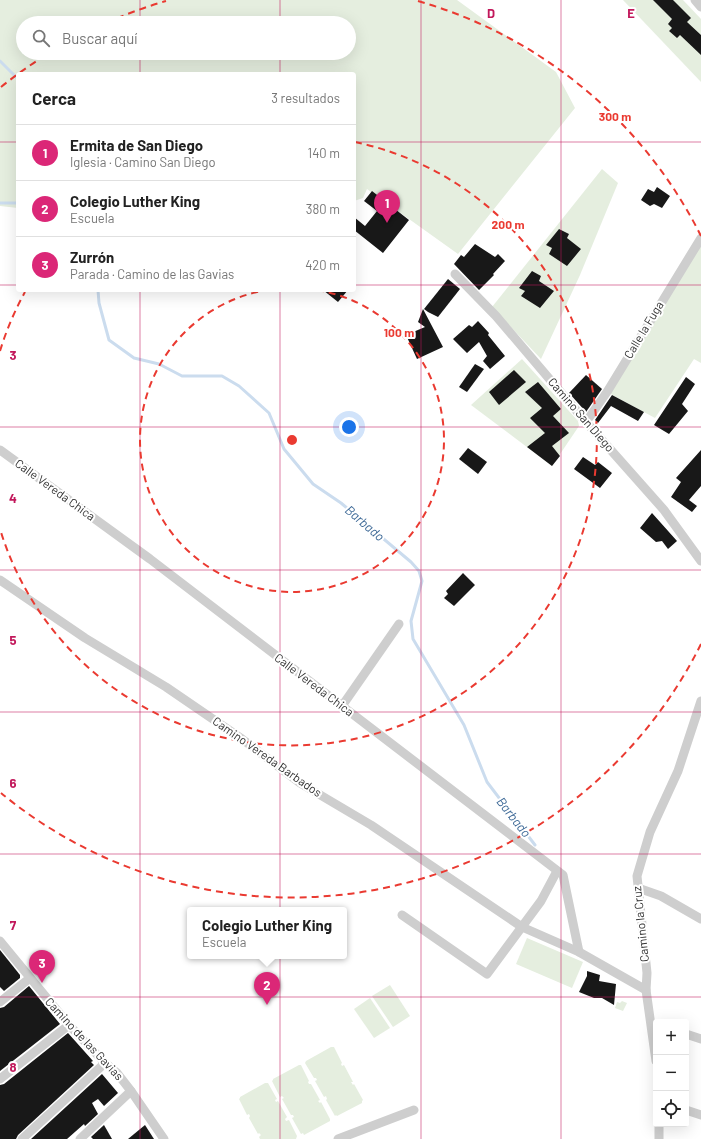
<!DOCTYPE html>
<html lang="es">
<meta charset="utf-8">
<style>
:root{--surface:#fff;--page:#f6f6f6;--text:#222;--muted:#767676;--line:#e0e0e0;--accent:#db2777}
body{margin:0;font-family:Barlow,sans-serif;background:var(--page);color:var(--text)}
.controls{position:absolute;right:12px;bottom:12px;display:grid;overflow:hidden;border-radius:4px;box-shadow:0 4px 16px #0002}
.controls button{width:36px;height:36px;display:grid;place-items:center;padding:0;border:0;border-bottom:1px solid var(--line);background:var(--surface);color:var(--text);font:20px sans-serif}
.you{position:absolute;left:349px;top:427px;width:14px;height:14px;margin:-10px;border:3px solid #fff;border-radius:50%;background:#1a73e8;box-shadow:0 0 0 6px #1a73e833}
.badge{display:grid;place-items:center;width:26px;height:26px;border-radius:50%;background:var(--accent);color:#fff;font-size:13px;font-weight:700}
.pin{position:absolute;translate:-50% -33px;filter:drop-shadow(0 1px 2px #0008)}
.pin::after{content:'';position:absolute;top:21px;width:14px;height:12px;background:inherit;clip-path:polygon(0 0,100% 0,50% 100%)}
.popup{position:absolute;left:187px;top:907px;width:160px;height:52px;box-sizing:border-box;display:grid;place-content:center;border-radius:4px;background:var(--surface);filter:drop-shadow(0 1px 3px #0005);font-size:13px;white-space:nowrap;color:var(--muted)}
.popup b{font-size:15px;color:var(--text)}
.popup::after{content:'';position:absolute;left:50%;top:100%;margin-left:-8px;border:8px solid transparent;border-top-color:var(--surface)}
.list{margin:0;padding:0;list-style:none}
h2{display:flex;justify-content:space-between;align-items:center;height:52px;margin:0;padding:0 16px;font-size:17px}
h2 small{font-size:13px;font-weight:400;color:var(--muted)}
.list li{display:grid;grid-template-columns:26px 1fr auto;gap:12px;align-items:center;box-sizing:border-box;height:56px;padding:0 16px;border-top:1px solid var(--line)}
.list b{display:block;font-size:15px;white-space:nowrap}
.list p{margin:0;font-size:13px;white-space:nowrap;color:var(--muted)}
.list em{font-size:13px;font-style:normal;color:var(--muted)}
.icon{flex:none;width:22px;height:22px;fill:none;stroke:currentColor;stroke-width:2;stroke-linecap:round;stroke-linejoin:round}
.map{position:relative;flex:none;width:701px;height:1139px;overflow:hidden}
.search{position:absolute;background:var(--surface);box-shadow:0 4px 16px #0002;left:16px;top:16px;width:340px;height:44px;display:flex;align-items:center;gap:10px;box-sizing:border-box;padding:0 14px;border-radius:22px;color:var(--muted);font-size:15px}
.panel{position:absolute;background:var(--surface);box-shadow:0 4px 16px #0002;left:16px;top:72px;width:340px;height:220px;border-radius:4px}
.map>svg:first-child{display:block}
.green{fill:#e5eedf;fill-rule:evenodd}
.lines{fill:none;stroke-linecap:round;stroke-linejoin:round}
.stream{stroke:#cbdcee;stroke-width:3}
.building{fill:#181818}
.street{stroke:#cecece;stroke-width:9}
.grid{fill:none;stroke:#c2185b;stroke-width:1;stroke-opacity:0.55}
.ring{fill:none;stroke:#ea3a31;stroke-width:2;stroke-dasharray:7 5}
.labels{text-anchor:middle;stroke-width:4;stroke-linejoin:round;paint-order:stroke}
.street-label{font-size:12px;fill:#313131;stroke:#fff}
.water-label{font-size:13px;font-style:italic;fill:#3c6896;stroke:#fff}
.grid-label{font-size:13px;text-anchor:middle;font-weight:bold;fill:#c2185b;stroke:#fff;stroke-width:4;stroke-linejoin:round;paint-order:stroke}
.centre{fill:#ea3a31;stroke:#fff;stroke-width:2}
.ring-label{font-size:12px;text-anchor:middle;font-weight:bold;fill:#ea3a31;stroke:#fff;stroke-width:4;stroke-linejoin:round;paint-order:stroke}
</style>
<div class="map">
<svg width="701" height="1139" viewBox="0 0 701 1139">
<rect width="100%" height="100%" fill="#fff"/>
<g class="green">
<path d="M 0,0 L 457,0 L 556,72 L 575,108 L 458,254 L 367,189 L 363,198 L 354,201 L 354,74 L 18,74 L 18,208 L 0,206 ZM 23,23 L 349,23 L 349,53 L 23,53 Z"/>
<polygon points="623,0 683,0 701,19 701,82"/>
<polygon points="602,169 618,183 580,275 541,359 492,307"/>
<polygon points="701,238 701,363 694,359 655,418 607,392"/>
<polygon points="522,359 578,421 579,426 552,466 471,405"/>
<polygon points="527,938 583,962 572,988 516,964"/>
<polygon points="390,985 410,1016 393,1027 372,996"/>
<polygon points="370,998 390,1028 374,1038 354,1009"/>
<polygon points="622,1001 627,1003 623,1011 615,1008 617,1002 620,1003"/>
<polygon points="331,1047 334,1047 342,1063 341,1064 342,1066 344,1065 353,1082 351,1082 353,1085 354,1084 363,1100 362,1101 362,1103 337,1116 336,1115 335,1116 326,1100 327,1099 326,1096 324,1097 315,1081 317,1080 316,1078 314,1078 305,1063 306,1061"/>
<polygon points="299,1065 301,1065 309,1081 308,1082 309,1084 311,1084 320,1100 318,1101 320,1103 321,1102 330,1119 330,1121 304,1135 303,1133 301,1134 292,1118 294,1117 293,1115 291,1115 282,1099 284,1098 282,1096 280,1097 272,1081 273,1080 273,1079"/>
<polygon points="265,1083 268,1083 277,1099 275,1100 276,1102 278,1101 287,1117 285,1119 286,1121 289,1120 297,1136 296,1139 260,1139 259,1137 261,1135 259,1133 258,1134 249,1118 250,1116 249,1114 247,1115 239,1099 240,1098 240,1097"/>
</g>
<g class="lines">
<g class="stream">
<polyline points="0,61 18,79"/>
<polyline points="0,203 18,203"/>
<polyline points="98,290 99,303 109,340 134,358 159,364 182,376 222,376 239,386 269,413 284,449 313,484 341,503 411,562 419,571 422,581 411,621 413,639 464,725 487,782 535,845"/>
</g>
</g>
<g class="building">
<polygon points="653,0 673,0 691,18 687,22 701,35 701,55 680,35 677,38 669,31 672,28 668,24 672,19"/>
<polygon points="657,187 670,196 662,208 654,204 650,206 641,200 648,189 654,192"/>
<polygon points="372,191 409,220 383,253 354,230 354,217 365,226 377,211 364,201"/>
<polygon points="559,229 569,234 567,238 581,249 567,266 549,254 552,248 546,245"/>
<polygon points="475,244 495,257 498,254 505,261 493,274 494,275 479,290 454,264 461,255 464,257"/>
<polygon points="532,271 541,276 539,281 554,291 540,308 521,296 525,291 519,288"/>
<polygon points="448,279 460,289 438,317 428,312 424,309"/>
<polygon points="323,290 348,290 338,302"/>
<polygon points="423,309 443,347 417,359 406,335 425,327 418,322"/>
<polygon points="478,321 489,333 488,335 505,356 490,369 483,361 487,356 479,342 467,353 453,339 469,325 472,327"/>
<polygon points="475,364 484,369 467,392 459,387"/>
<polygon points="514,370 526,382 499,405 489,392"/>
<polygon points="586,375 602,389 586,412 569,393"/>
<polygon points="686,377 695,384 682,404 688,411 669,434 654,425"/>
<polygon points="538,382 561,409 553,416 569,433 552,446 560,456 552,466 527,447 545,433 530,418 542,408 525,392"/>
<polygon points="612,395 644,412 638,421 611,406 598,423 595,420"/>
<polygon points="468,448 487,462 478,474 459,459"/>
<polygon points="701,450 701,486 689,500 697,506 692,512 671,497 681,482 676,478"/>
<polygon points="583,457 595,465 598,462 612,473 600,488 574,469"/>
<polygon points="652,513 677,541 668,549 662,541 656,542 640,528"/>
<polygon points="463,573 475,585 454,606 444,598 448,594 446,591"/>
<polygon points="0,950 20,975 20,978 4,991 0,987"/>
<polygon points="587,971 600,975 599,981 616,984 614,1005 602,998 594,998 579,992 587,976"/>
<polygon points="29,986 60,1024 0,1071 0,1008 4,1007"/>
<polygon points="68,1033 93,1061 91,1062 94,1065 18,1135 16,1139 0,1139 0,1085 4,1084"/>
<polygon points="102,1074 118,1093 104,1106 98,1099 92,1103 98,1114 85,1126 84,1124 67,1139 31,1139"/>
<polygon points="104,1125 112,1139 93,1139 91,1137"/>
<polygon points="145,1125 154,1139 128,1139"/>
</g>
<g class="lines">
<g class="street">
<polyline points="695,0 701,7"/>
<polyline points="455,274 496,316 586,422 664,510 701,561"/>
<polyline points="586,422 607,392 701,238"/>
<polyline points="0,450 150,559 563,875 579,952"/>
<polyline points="0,580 85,638 166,687 242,739 300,783 371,825 522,927 579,952 646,990"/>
<polyline points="342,706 399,624"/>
<polyline points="638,888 661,896 701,919"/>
<polyline points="402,915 487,974 541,901 557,871"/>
<polyline points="0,941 69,1025 105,1063 117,1073 131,1091 164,1139"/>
<polyline points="0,1002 30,978"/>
<polyline points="686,1034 701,1039"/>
<polyline points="656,1061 646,990 647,973 637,876 650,832 678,771 701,701"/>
<polyline points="0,1079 69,1025"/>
<polyline points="686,1110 701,1115"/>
<polyline points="659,1124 659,1139"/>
<polyline points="22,1139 105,1063"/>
<polyline points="80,1139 131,1091"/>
<polyline points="338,1139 414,1110"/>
</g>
</g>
<path class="grid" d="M 140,0 L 140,23M 280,0 L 280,23M 421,0 L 421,1139M 561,0 L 561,1139M 140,53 L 140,74M 280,53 L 280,74M 0,142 L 18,142M 354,142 L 701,142M 0,285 L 18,285M 354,285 L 701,285M 140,290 L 140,1139M 280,290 L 280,1139M 0,427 L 701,427M 0,570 L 701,570M 0,712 L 701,712M 0,854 L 701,854M 0,997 L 701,997"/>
<g class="ring">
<path d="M317 290A152 152 0 1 1 267 290"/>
<path d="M0 351A305 305 0 0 1 25 292M355 142A305 305 0 1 1 0 529"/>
<path d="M701 644A457 457 0 0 1 1 793M1 87A457 457 0 0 1 46 55M106 23A457 457 0 0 1 166 1M418 1A457 457 0 0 1 701 236"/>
</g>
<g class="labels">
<g class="street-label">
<text transform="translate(644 330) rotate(-59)" y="4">Calle la Fuga</text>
<text transform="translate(581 415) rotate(49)" y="4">Camino San Diego</text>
<text transform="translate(55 490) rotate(36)" y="4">Calle Vereda Chica</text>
<text transform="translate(314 685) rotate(37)" y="4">Calle Vereda Chica</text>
<text transform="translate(267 757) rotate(35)" y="4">Camino Vereda Barbados</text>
<text transform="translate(641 924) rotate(-96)" y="4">Camino la Cruz</text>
<text transform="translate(84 1039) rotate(47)" y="4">Camino de las Gavias</text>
</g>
<g class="water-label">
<text transform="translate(365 523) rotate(41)" y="5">Barbado</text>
<text transform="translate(514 817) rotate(52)" y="5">Barbado</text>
</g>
</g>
<g class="grid-label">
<text x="491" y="18">D</text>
<text x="631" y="18">E</text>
<text x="13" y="360">3</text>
<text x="13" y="503">4</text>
<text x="13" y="645">5</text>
<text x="13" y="788">6</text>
<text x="13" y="930">7</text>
<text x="13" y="1072">8</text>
</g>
<circle cx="292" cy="440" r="6" class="centre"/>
<g class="ring-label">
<text x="615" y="121">300 m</text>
<text x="508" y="229">200 m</text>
<text x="399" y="337">100 m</text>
</g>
</svg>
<div class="controls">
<button>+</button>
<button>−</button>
<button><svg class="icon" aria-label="locate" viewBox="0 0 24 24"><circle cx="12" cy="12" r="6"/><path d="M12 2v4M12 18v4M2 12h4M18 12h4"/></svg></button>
</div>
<div class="you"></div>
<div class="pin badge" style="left:387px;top:223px">1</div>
<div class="pin badge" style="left:267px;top:1005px">2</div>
<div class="popup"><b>Colegio Luther King</b>Escuela</div>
<div class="pin badge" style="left:42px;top:983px">3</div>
<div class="search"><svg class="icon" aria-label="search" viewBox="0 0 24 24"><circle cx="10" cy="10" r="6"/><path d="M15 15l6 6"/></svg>Buscar aquí</div>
<section class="panel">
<h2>Cerca<small>3 resultados</small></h2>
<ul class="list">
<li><span class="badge">1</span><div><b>Ermita de San Diego</b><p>Iglesia · Camino San Diego</p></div><em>140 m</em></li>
<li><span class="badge">2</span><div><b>Colegio Luther King</b><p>Escuela</p></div><em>380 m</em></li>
<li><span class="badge">3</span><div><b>Zurrón</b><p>Parada · Camino de las Gavias</p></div><em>420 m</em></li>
</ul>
</section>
</div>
